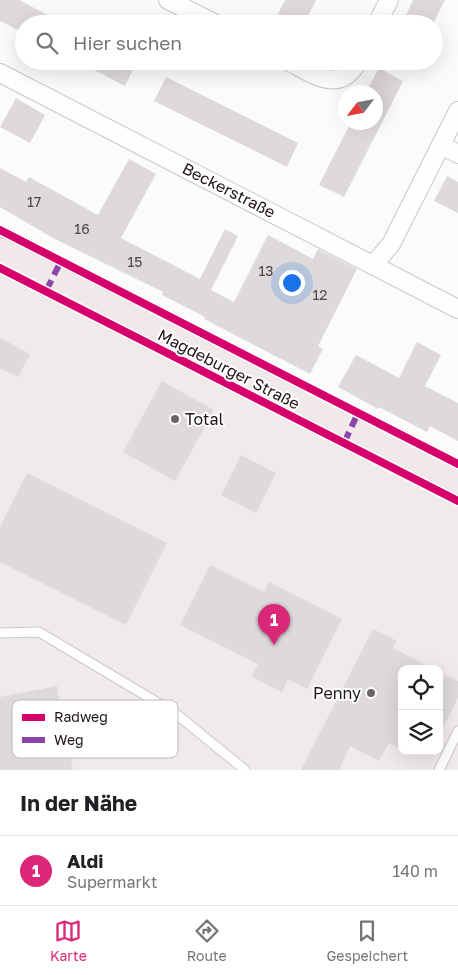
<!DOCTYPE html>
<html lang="de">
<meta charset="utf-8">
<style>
:root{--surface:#fff;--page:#f6f6f6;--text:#202124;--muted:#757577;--line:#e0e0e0;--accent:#db2777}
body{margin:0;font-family:"Golos Text",sans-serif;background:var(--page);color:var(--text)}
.controls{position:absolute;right:15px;bottom:15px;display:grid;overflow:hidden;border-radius:10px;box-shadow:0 5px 20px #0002}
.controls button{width:45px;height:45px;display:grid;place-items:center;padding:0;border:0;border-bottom:1px solid var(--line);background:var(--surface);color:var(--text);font:25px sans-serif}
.compass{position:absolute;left:338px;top:85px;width:45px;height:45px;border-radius:50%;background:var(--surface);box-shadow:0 5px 20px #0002;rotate:238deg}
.you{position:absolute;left:291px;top:282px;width:18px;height:18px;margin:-12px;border:4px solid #fff;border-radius:50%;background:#1a73e8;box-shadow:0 0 0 8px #1a73e833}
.badge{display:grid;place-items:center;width:32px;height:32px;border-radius:50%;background:var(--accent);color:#fff;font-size:16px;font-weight:700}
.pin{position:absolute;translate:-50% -41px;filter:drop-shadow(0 1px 2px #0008)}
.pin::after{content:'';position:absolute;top:26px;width:18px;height:15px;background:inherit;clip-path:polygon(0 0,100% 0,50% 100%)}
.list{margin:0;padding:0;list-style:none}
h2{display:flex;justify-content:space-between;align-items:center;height:65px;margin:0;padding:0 20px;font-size:21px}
h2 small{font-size:16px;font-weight:400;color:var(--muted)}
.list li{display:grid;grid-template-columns:32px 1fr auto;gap:15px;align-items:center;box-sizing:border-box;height:70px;padding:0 20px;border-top:1px solid var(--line)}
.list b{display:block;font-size:19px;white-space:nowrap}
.list p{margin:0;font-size:16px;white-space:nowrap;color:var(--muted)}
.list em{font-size:16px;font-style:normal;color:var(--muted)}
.icon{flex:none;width:28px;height:28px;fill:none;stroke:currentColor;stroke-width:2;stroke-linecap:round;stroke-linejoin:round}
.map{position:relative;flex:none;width:458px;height:770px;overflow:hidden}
.search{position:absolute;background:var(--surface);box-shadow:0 5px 20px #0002;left:15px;right:15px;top:15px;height:55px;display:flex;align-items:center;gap:12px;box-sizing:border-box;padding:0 18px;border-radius:28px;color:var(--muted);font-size:19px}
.sheet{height:135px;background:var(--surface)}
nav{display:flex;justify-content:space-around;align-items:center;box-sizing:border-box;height:70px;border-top:1px solid var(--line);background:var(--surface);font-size:14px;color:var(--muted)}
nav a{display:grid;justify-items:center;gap:2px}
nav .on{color:var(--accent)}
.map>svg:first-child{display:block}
.built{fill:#f1eaeb;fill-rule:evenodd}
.building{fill:#ded9da}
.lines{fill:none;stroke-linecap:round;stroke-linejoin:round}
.lane-casing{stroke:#ccc7c7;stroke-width:11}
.street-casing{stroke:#ccc7c7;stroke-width:20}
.primary-casing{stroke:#b9a9ac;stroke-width:30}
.lane{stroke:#fefefe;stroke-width:9}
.street{stroke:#fefefe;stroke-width:18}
.primary{stroke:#f1e8e9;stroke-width:28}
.quiet{stroke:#8e44ad;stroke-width:6;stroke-dasharray:12 6;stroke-linecap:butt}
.cycleway-casing{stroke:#fff;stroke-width:11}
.cycleway{stroke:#d6006c;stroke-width:8}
.poi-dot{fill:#6b6666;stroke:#fff;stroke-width:2}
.labels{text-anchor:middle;stroke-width:4;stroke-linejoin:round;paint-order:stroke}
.number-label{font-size:14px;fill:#4e4647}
.street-label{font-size:16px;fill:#1e1516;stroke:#fff}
.poi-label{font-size:16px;fill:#1e1516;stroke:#fff;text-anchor:start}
.key{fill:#fff;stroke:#bcb9b9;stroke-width:1}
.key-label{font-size:14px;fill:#1e1516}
</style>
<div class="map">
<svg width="458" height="770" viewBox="0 0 458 770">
<rect width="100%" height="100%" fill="#fbfbfb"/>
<path class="built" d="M 0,271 L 127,338 L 458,506 L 458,770 L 0,770 ZM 402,669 L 439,669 L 439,751 L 402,751 Z"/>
<g class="building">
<polygon points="0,0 19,0 65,24 24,24 24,33 0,21"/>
<polygon points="285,0 316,0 304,24 273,24"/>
<polygon points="413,0 445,0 433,24 402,24"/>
<polygon points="77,61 137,61 125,86"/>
<polygon points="379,68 403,81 344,197 319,185 351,122 376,122 376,92 366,92"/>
<polygon points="166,77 298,143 287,167 154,101"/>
<polygon points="16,98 45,115 30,143 0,127"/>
<polygon points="129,159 156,174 121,238 200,279 225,229 238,236 211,290 234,302 268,235 313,259 318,249 357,269 318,346 323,349 310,374 204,319 205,317 162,295 163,292 53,238 0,207 0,168 26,182 29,177 98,215"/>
<polygon points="447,176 458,182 458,213 434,201"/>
<polygon points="0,338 30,354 18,377 0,368"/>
<polygon points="417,342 441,355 425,386 458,403 458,441 430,426 427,432 379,407 378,409 338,387 356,355 399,378"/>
<polygon points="162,381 214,410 175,481 123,452"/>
<polygon points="241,455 276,473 256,513 221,495"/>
<polygon points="27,473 167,543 126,625 0,562 0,527"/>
<polygon points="210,565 264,592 269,582 342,619 307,689 288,679 282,692 252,677 258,664 180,625"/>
<polygon points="373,629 397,641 393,648 433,669 402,669 402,749 389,743 379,761 350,746 339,770 301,770"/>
<polygon points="439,672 458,681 458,698 439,735"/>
<polygon points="57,686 73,770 0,770 0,697"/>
</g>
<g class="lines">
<g class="lane-casing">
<g id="lane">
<polyline points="0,633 39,632 175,713 245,770"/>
<polyline points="439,770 458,731"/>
</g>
</g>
<g class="street-casing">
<g id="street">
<polyline points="168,0 216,24"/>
<polyline points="377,24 389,0"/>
<path d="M 288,61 C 313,74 340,95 358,61"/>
<polyline points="0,73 458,309"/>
<polyline points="441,145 458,154"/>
<polyline points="374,264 391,244 458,111"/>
</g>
</g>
<g class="primary-casing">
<polyline id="primary" points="0,252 458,485"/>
</g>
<use href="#lane" class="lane"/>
<use href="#street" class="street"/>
<use href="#primary" class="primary"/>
<g class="quiet">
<polyline points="46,291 60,263"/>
<polyline points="344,443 358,413"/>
</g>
<g class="cycleway-casing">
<g id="cycleway">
<polyline points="0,230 458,464"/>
<polyline points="0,268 458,501"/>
</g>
</g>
<use href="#cycleway" class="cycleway"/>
</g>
<g class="poi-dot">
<circle cx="175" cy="419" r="5"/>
<circle cx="371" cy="693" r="5"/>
</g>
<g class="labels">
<g class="number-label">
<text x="34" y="207">17</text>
<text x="82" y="234">16</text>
<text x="135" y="267">15</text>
<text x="266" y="276">13</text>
<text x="320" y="300">12</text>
</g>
<g class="street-label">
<text transform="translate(229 190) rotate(27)" y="6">Beckerstraße</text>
<text transform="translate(229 369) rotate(27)" y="6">Magdeburger Straße</text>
</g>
<g class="poi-label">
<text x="185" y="425">Total</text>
<text x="361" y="699" text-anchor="end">Penny</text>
</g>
</g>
<rect x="12" y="700" width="166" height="58" rx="8" class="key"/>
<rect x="22" y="714" width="23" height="7" fill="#d6006c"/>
<rect x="22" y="737" width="23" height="6" fill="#8e44ad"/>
<g class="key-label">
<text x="54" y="722">Radweg</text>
<text x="54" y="745">Weg</text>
</g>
</svg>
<div class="controls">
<button><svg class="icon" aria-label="locate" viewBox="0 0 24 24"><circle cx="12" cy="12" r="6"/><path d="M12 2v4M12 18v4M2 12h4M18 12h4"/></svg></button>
<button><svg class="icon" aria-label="layers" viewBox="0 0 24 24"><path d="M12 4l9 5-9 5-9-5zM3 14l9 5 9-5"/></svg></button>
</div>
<svg class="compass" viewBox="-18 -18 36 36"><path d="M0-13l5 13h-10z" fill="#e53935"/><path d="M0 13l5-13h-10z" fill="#757577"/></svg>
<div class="you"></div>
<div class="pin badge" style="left:274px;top:645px">1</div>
<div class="search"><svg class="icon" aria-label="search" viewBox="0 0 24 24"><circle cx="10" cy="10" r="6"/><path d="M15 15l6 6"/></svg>Hier suchen</div>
</div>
<section class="sheet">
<h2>In der Nähe<small></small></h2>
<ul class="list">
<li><span class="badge">1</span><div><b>Aldi</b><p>Supermarkt</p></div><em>140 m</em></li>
</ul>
</section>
<nav>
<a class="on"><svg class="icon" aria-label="map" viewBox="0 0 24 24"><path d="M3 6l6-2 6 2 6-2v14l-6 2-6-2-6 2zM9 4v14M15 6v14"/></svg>Karte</a>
<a><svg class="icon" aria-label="directions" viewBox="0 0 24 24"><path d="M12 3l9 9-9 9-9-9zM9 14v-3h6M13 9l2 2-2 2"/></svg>Route</a>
<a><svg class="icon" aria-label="saved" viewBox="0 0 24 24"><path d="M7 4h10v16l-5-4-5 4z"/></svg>Gespeichert</a>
</nav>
